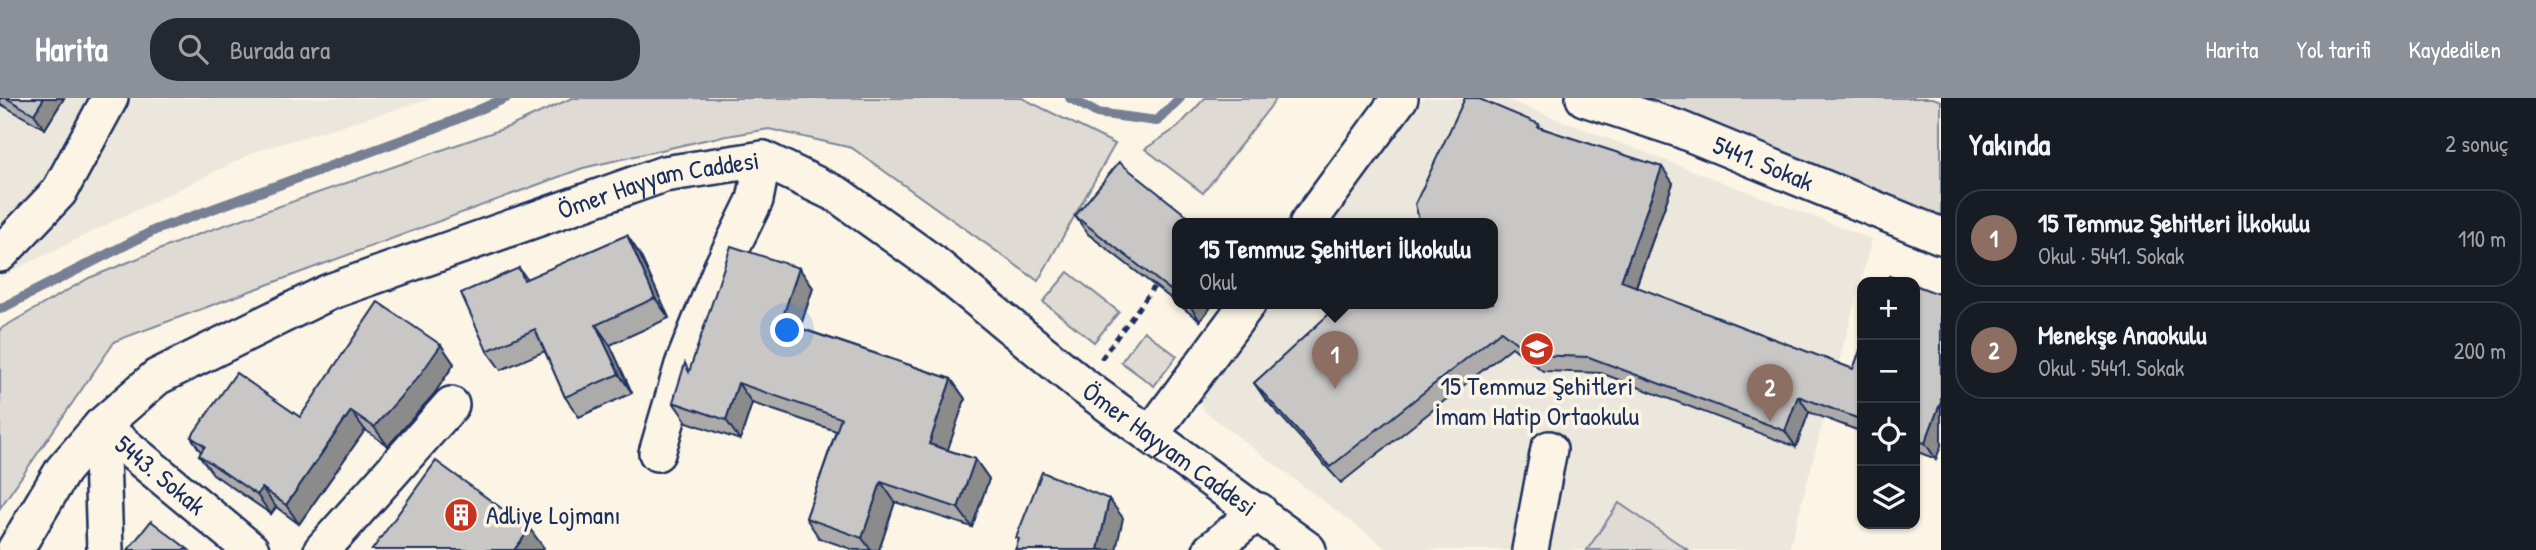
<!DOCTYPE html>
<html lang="tr">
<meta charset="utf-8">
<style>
:root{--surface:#171b24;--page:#242831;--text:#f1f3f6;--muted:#9ea1a6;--line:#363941;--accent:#8c9099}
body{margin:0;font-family:"Patrick Hand",sans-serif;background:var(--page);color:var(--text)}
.controls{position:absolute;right:21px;bottom:21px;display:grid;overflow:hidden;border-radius:14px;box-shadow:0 2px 5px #0004}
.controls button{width:63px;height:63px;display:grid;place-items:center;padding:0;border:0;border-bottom:2px solid var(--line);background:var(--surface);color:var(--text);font:35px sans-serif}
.you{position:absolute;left:788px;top:233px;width:24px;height:24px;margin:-18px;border:5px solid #fff;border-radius:50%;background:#1a73e8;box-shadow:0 0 0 10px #1a73e833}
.badge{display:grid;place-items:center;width:46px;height:46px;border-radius:50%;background:var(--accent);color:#fff;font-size:23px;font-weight:700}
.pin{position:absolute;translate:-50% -58px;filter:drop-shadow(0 2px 4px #0008)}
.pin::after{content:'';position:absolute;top:37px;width:24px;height:21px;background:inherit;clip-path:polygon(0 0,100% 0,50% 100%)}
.popup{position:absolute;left:1172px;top:120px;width:326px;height:91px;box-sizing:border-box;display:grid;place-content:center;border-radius:14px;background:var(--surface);filter:drop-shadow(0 2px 5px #0005);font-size:23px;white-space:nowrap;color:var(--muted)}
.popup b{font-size:26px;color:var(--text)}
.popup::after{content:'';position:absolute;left:50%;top:100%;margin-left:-14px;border:14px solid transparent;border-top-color:var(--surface)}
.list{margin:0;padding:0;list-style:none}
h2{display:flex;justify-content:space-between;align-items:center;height:91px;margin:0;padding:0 28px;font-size:30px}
h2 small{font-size:23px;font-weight:400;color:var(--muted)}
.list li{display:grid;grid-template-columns:46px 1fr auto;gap:21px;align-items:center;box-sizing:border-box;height:98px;margin:0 14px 14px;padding:0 14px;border:2px solid var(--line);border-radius:28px}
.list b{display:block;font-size:26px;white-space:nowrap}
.list p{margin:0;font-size:23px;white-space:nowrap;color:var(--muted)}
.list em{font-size:23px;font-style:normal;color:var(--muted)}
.icon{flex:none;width:38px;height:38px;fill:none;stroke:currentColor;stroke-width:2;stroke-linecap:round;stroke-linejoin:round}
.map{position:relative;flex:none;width:1941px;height:452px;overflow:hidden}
header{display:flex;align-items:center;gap:42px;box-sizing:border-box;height:98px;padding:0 35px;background:var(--accent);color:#fff}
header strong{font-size:33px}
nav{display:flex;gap:38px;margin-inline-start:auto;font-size:24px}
.search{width:490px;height:63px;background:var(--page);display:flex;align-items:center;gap:18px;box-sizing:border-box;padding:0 24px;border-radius:28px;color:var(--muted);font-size:26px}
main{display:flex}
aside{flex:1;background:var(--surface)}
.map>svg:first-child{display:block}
.built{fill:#ece7dc}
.green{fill:#dfdbd4;stroke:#7d8599;stroke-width:2}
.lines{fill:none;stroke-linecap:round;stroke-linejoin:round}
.stream{stroke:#767f94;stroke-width:10}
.minor-casing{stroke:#1b2f5e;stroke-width:40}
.path{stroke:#1b2f5e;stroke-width:4.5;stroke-dasharray:7 5;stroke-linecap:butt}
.minor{stroke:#fcf5e5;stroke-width:35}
.wall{fill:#acabaa;stroke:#1b2f5e;stroke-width:2}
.shaded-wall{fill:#8c8b8b;stroke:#1b2f5e;stroke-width:2}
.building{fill:#c8c7c6;stroke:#1b2f5e;stroke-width:2}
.labels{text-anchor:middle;stroke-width:7;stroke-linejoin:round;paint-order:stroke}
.street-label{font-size:26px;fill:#1b2f5e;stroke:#fcf5e5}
.poi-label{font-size:26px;fill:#1b2f5e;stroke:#fcf5e5}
</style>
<header>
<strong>Harita</strong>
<div class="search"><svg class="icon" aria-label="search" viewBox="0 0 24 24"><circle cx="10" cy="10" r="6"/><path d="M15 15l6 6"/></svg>Burada ara</div>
<nav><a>Harita</a><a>Yol tarifi</a><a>Kaydedilen</a></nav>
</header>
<main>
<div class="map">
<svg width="1941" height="452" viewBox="0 0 1941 452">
<rect width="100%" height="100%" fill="#fcf5e5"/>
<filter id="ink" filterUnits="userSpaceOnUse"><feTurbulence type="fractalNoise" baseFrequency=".0143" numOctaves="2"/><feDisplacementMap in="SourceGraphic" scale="14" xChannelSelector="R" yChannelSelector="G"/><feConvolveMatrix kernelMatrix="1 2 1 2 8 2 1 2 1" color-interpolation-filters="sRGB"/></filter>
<g filter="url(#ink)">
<g class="built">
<polygon points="0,0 433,0 257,53 0,179"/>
<polygon points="1424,0 1502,0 1872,141 1789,452 1388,452 1204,313 1197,297 1267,205 1492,205 1492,125 1328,125"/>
</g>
<g class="green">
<polygon points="572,0 1022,0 1115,46 1038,183 852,50 769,31 709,41 583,70 115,243 0,410 0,231 89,180 196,137 511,28"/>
<polygon points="1205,0 1277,0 1203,95 1145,51 1178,29"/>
<polygon points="1621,0 1933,0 1941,3 1941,122"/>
<polygon points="1068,174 1119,214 1094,244 1043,204"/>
<polygon points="1144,233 1177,258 1154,288 1121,264"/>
<polygon points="1619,405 1688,452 1587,452"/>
</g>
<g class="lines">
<g class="stream">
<polyline points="1070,0 1097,15 1157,23 1180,0"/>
<polyline points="0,211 155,132 446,26 506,0"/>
</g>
<g class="minor-casing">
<g id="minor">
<path id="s1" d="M 1584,0 L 1679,31 L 1941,138"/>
<polyline points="1308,125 1400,0"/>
<polyline points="0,156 59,94 110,0"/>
<path id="s2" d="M 101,328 L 251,452"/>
<polyline points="101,328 105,452"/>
<polyline points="1151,336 1248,205"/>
<polyline points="657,355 683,267 722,169 755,102 763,61"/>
<path id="s3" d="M 15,452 L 63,372 L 101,328 L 157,279 L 329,194 L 664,76 L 763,61 L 838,97 L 933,165 L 1082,287 L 1308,452"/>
<polyline points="322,452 451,307"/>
<polyline points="1211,452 1259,413"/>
<polyline points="1530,452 1549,351"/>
</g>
</g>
<polyline class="path" points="1101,261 1154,189"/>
<use href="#minor" class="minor"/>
</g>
<g class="wall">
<polygon points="0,0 64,0 45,31 2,7 0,11"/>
<polygon points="1542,30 1673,85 1636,189 1853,271 1862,248 1862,334 1809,314 1796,349 1601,275 1543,273 1512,249 1341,385 1265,301 1254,285"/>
<polygon points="1075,118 1178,125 1178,205 1214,205 1200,223 1088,136"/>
<polygon points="627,137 640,157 669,220 610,247 632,295 579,319 565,299 545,253 501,272 487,253 519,170 527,181"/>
<polygon points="799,170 813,190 800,230 951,281 965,301 947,352 975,361 989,381 972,429 895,404 879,452 854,452 819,440 806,420 836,333 752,305 740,342 687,324 673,304"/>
<polygon points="1915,187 1936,361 1915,353"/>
<polygon points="441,247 454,266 434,296 388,348 365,332 299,426 276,409 271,416 213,376 199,357 201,354 191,339 300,319"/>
</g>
<g class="shaded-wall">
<polygon points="44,0 64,0 45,31 34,16"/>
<polygon points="1662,69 1673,85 1632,199 1621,183"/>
<polygon points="627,137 640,157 669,220 655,200"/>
<polygon points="799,170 813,190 795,244 781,224"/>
<polygon points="1188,205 1214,205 1200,223"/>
<polygon points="596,227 610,247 632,295 619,276"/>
<polygon points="441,247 454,266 434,296 388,348 374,329"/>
<polygon points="951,281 965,301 943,366 929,346"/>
<polygon points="738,285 752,305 740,342 726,322"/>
<polygon points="1798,298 1809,314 1796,349 1785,333"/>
<polygon points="1941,303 1941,348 1936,361 1925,345"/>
<polygon points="351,313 365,332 299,426 286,407"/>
<polygon points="975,361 989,381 972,429 958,410"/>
<polygon points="881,384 895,404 879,452 871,452 862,440"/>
<polygon points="262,390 276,409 271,416 257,397"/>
<polygon points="1109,401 1123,420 1116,452 1098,452"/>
<polygon points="530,431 544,450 542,452 514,452"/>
</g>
<g class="building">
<polygon points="6,0 44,0 34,16"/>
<polygon points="1465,0 1477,0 1539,26 1538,29 1662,69 1621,183 1853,271 1862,248 1862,322 1798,298 1785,333 1589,259 1532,257 1501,233 1330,369 1254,285 1341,205 1493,205 1493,125 1420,125 1415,106"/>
<polygon points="1119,64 1196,125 1178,125 1178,198 1075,118"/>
<polygon points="627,137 655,200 596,227 619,276 565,299 535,231 487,253 461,195 519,170 524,182"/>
<polygon points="731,148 799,170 781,224 951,281 929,346 975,361 958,410 881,384 862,440 806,420 841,320 738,285 726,322 673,304 685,265 689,274"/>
<polygon points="1889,178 1906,184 1887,184"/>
<polygon points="1915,187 1941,197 1941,303 1925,345 1915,342"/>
<polygon points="378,204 441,247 420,277 374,329 351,313 286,407 262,390 257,397 199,357 205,348 191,339 236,275 300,319"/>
<polygon points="436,363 530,431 514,452 372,452"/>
<polygon points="1042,374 1109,401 1098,452 1015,452 1019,441 1016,440"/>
<polygon points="151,423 189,452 128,452"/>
</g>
</g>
<defs>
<g id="school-disc" transform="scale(1.75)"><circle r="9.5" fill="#c8321e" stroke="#fcf5e5"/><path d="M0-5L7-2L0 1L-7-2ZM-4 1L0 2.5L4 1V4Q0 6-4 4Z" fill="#fff"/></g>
<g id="building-disc" transform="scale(1.75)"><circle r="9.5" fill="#c8321e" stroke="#fcf5e5"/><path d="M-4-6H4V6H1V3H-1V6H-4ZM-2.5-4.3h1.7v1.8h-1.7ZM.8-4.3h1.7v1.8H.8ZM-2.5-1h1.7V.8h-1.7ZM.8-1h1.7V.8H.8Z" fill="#fff"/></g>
</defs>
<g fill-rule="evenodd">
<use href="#school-disc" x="1537" y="251"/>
<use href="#building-disc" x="461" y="417"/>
</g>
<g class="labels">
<g class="street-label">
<text dy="9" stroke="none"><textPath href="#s1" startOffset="191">5441. Sokak</textPath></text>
<text dy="9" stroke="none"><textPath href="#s3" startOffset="765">Ömer Hayyam Caddesi</textPath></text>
<text dy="9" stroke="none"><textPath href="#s3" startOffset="1374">Ömer Hayyam Caddesi</textPath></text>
<text dy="9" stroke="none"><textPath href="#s2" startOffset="77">5443. Sokak</textPath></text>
</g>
<g class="poi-label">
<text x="1537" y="297">15 Temmuz Şehitleri<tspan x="1537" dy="30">İmam Hatip Ortaokulu</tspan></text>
<text x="486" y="426" text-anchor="start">Adliye Lojmanı</text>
</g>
</g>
</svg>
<div class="controls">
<button>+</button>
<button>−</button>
<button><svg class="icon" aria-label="locate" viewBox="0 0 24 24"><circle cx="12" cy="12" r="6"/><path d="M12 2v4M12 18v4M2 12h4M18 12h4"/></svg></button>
<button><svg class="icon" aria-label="layers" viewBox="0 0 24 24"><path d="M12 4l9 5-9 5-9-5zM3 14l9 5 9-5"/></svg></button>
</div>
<div class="you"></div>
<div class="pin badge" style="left:1335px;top:291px;background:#8d6e63">1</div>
<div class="popup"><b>15 Temmuz Şehitleri İlkokulu</b>Okul</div>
<div class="pin badge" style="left:1770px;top:324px;background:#8d6e63">2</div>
</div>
<aside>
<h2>Yakında<small>2 sonuç</small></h2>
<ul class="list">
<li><span class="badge" style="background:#8d6e63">1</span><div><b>15 Temmuz Şehitleri İlkokulu</b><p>Okul · 5441. Sokak</p></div><em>110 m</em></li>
<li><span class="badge" style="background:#8d6e63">2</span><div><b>Menekşe Anaokulu</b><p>Okul · 5441. Sokak</p></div><em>200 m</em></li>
</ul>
</aside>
</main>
